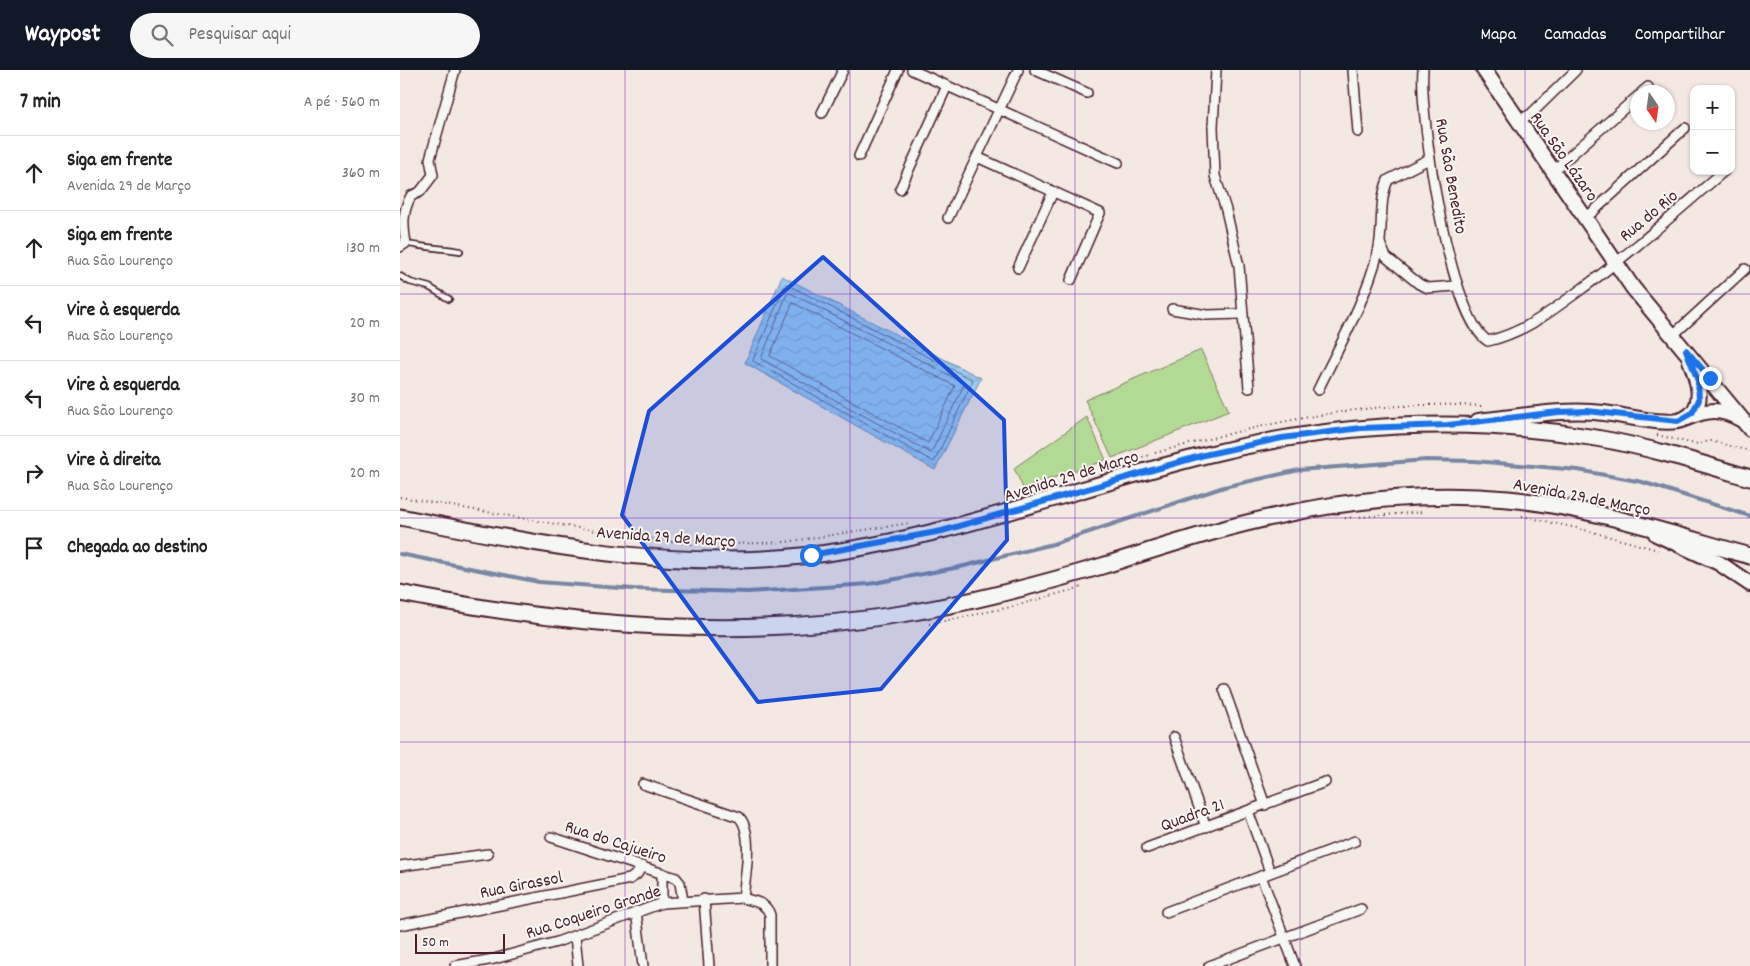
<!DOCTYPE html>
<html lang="pt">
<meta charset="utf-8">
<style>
:root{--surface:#fff;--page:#f6f6f6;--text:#222;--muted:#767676;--line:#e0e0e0;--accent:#111827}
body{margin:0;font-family:Dekko,sans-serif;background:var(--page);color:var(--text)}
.controls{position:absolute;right:15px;top:15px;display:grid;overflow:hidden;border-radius:10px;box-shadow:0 1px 4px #0004}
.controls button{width:45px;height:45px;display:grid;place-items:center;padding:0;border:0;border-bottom:1px solid var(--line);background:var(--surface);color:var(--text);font:25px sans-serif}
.compass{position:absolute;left:1230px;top:15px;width:45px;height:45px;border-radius:50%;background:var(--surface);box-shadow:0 1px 4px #0004;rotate:167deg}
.scale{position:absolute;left:15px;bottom:12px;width:90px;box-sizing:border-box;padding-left:5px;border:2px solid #4a1f2b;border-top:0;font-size:14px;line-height:18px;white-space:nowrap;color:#4a1f2b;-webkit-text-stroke:4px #f6f6f2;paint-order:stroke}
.stop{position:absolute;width:15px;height:15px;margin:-11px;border:4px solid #1a73e8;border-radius:50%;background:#fff}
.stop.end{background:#1a73e8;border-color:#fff;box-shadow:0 1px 5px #0008}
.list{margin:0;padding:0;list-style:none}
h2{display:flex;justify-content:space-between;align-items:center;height:65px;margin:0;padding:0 20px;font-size:21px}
h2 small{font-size:16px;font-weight:400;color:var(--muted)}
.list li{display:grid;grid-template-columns:32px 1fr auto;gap:15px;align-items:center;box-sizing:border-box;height:75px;padding:0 20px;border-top:1px solid var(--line)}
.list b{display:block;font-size:19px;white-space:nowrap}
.list p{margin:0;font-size:16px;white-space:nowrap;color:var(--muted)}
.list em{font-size:16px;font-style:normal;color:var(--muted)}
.icon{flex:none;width:28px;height:28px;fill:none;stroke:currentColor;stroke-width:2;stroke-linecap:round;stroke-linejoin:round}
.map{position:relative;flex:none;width:1350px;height:896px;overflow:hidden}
header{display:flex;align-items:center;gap:30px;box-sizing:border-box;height:70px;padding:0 25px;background:var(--accent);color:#fff}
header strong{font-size:24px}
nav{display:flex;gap:28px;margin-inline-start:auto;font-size:18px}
.search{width:350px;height:45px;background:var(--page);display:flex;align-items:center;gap:12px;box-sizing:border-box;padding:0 18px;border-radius:28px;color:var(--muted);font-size:19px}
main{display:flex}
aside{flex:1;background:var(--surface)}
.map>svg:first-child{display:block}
.park{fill:#b3da95;stroke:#7e7c60}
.water{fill:url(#water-waves);stroke:#7986a4}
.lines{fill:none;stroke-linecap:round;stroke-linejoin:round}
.shore{stroke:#69637c;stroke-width:1}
.stream{stroke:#7986a4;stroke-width:4}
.service-casing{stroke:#4a1f2b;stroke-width:8}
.minor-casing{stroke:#4a1f2b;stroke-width:12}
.secondary-casing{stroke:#4a1f2b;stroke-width:18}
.primary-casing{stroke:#4a1f2b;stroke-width:19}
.path{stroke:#4a1f2b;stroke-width:2;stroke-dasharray:1 4;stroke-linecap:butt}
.service{stroke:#f6f6f2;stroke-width:4.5}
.minor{stroke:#f6f6f2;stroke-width:9}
.secondary{stroke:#f6f6f2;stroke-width:14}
.primary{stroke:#f6f6f2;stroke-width:15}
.route{stroke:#1a73e8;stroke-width:6}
.marked{fill:#1d4ed8;fill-opacity:0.2;stroke:#1d4ed8;stroke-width:4;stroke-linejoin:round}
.grid{fill:none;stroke:#7b2cbf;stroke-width:1;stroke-opacity:0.55}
.labels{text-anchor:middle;stroke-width:4;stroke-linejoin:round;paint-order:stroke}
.street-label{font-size:18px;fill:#4a1f2b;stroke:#f6f6f2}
</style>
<header>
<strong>Waypost</strong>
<div class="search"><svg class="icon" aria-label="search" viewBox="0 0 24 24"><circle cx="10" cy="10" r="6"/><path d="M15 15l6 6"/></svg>Pesquisar aqui</div>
<nav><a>Mapa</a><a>Camadas</a><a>Compartilhar</a></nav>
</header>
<main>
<aside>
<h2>7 min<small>A pé · 560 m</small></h2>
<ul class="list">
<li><svg class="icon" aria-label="ahead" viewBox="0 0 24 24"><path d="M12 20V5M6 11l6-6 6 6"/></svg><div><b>Siga em frente</b><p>Avenida 29 de Março</p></div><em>360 m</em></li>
<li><svg class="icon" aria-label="ahead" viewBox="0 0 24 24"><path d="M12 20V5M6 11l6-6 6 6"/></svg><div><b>Siga em frente</b><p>Rua São Lourenço</p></div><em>130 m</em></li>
<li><svg class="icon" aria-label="left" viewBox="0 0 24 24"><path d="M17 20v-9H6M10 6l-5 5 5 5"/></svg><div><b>Vire à esquerda</b><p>Rua São Lourenço</p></div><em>20 m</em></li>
<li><svg class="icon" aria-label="left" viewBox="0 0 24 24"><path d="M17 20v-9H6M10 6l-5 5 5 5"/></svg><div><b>Vire à esquerda</b><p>Rua São Lourenço</p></div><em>30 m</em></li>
<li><svg class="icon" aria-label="right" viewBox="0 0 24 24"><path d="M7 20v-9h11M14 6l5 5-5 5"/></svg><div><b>Vire à direita</b><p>Rua São Lourenço</p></div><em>20 m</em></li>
<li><svg class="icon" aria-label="arrive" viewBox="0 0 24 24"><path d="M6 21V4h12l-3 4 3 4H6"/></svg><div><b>Chegada ao destino</b></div></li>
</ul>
</aside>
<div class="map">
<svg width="1350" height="896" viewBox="0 0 1350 896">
<defs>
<pattern id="water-waves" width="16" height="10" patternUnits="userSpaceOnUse" patternTransform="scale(1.25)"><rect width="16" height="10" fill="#98caf5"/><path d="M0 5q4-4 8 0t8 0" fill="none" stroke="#84add2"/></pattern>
</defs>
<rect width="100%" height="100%" fill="#f4e8e3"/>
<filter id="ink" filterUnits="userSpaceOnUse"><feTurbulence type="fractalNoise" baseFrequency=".02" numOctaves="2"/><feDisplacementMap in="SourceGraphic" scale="10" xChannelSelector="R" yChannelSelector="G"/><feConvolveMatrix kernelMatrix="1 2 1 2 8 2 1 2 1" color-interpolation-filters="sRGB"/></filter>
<g filter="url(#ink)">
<g class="park">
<polygon points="801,280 829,341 712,388 685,330"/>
<polygon points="687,347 706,390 623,418 614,398"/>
</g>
<polygon class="water" points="382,206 581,308 535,400 345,293"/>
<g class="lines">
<g class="shore">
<polygon points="386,214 573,310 534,392 353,291"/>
<polygon points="390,223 565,313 531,383 361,289 387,224"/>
<polygon points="393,233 555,316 528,373 370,286"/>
</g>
<polyline class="stream" points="0,484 139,512 233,519 348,522 469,514 560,497 653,474 824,417 899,400 1026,390 1074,391 1178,400 1242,412 1350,446"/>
<g class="service-casing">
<g id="service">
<path d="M 6,173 C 9,176 50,179 60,181"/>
<polyline points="0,206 10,212 29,217 49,229"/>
</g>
</g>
<g class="minor-casing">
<g id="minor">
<polyline points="512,0 718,93"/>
<polyline points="635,0 687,23"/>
<polyline points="816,0 813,57 815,106 826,140 839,196 849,318"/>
<polyline points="953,0 958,62"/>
<path d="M 1023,0 C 1019,46 1050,249 1088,271 C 1120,264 1146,245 1172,226 C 1225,188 1274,144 1324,101"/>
<polyline points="1242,22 1248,17"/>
<polyline points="422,43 443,0"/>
<polyline points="1118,51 1131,44 1176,0"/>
<polyline points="459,86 498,0"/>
<polyline points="577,87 700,143 671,210"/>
<polyline points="1154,100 1238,26"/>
<polyline points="500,119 547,16"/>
<polyline points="548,148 618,0"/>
<polyline points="1186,148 1285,58"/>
<polyline points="980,173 986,187 1019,214 1028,218 1057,216"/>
<path d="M 0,177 L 6,173 C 3,156 2,142 11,126 L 20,122 L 33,105 L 30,89 L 55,0"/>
<polyline points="618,198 653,122"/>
<polyline points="772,239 807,245 842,244"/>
<polyline points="1272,266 1345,199"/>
<path d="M 918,320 C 939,276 966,230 978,182 C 984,159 978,133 988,110 L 1029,89"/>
<polyline points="824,619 865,735"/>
<polyline points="774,667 806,757"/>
<polyline points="848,741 870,802"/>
<polyline points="151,767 276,808 280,813 283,831"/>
<polyline points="747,778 925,712"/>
<polyline points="0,796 88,784"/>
<polyline points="861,806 895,896"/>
<path d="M 343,828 C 355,832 366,832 370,845 L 370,896"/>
<polyline points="304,829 309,896"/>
<polyline points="262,833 262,803"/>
<polyline points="236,841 243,896"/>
<polyline points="766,842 955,771"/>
<polyline points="0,855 230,809 237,804 242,796"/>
<polyline points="175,866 178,896"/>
<path d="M 55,896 L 94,889 L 157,872 L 262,833 L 343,828 C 345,808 354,762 339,747 L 243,714"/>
<polyline points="809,896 961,839"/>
</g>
</g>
<g class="secondary-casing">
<g id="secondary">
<polyline points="1084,0 1233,218 1350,359"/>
<path d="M 1287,348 C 1308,339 1321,338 1340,349"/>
<path d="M 1078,351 C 1119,347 1162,338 1204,343 C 1224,345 1267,357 1284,349 C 1308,338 1297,308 1290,290"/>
<polyline points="1256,464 1319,493 1350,514"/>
</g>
</g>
<g class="primary-casing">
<g id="primary">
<path d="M 0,447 C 135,474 272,502 411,485 C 547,469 673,418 806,385 C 934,353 1066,346 1196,368 C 1249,377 1300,393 1350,408"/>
<path d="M 0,523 C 167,556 339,571 508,543 C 574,532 638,515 702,496 C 753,480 803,463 855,451 C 937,431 1023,421 1108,429 C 1190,437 1271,464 1350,486"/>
</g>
</g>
<g class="path">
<polyline points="1257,365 1295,374 1311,371 1350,381"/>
<path d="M 755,383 C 866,353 966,329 1082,336"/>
<polyline points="728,391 750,385"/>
<polyline points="0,427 230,467 299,475"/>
<polyline points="1122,446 1181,459 1258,480"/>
<polyline points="945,448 1023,442"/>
<polyline points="303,475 386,472 510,453"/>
<polyline points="529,554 611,537 682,517"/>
</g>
<use href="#service" class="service"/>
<use href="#minor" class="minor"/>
<use href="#secondary" class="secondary"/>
<use href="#primary" class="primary"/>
</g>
</g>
<g class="lines" filter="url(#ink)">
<polyline class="route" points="411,485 542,461 804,385 882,368 961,358 1048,355 1159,342 1187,341 1278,351 1292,343 1299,330 1298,311 1286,280 1310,308"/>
</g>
<path class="marked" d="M 423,187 L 604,350 L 607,470 L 481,619 L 358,632 L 222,445 L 249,341 Z"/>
<path class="grid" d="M 225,0 L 225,896M 450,0 L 450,896M 675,0 L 675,896M 900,0 L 900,896M 1125,0 L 1125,896M 0,224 L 1350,224M 0,448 L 1350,448M 0,672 L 1350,672"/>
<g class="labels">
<g class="street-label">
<text transform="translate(1165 86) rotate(55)" y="6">Rua São Lázaro</text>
<text transform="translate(1052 106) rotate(80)" y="6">Rua São Benedito</text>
<text transform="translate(1248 145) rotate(-40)" y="6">Rua do Rio</text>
<text transform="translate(671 405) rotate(-17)" y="6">Avenida 29 de Março</text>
<text transform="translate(1182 426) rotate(11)" y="6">Avenida 29 de Março</text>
<text transform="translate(266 466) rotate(4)" y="6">Avenida 29 de Março</text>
<text transform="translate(792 744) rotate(-20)" y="6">Quadra 21</text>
<text transform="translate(216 771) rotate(18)" y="6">Rua do Cajueiro</text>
<text transform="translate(121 814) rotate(-11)" y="6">Rua Girassol</text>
<text transform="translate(193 841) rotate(-18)" y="6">Rua Coqueiro Grande</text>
</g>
</g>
</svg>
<div class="controls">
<button>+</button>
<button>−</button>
</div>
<svg class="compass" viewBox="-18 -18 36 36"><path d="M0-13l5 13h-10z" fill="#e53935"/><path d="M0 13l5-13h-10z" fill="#767676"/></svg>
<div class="scale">50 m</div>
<div class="stop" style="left:411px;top:485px"></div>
<div class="stop end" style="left:1310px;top:308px"></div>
</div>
</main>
